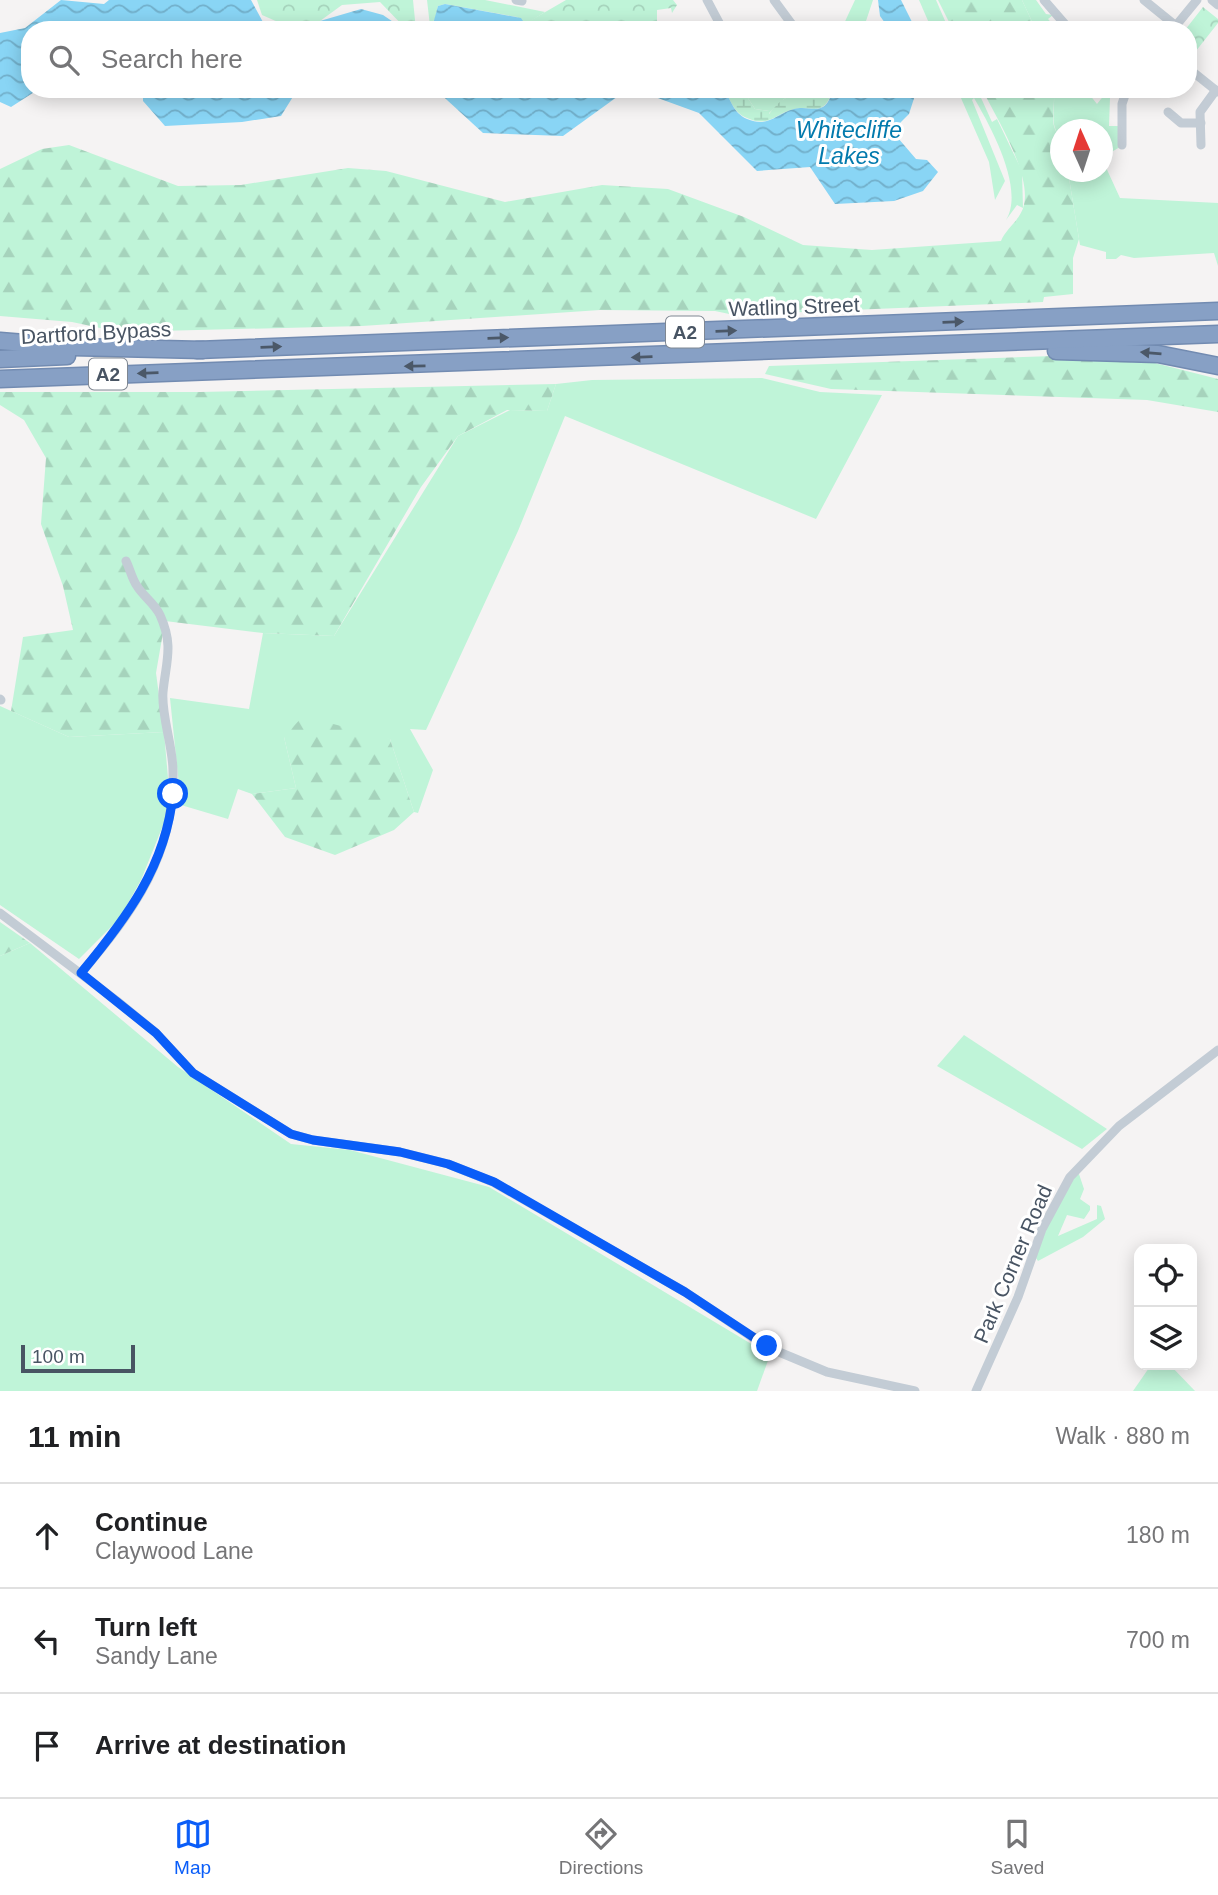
<!DOCTYPE html>
<meta charset="utf-8">
<style>
:root{--surface:#fff;--page:#f2f2f2;--text:#202124;--muted:#757577;--line:#e0e0e0;--accent:#0a5df8}
body{margin:0;font-family:Arial,sans-serif;background:var(--page);color:var(--text)}
.controls{position:absolute;right:21px;bottom:21px;display:grid;overflow:hidden;border-radius:14px;box-shadow:0 4px 18px #0003}
.controls button{width:63px;height:63px;display:grid;place-items:center;padding:0;border:0;border-bottom:2px solid var(--line);background:var(--surface);color:var(--text);font:35px sans-serif}
.compass{position:absolute;left:1050px;top:119px;width:63px;height:63px;border-radius:50%;background:var(--surface);box-shadow:0 4px 18px #0003;rotate:357deg}
.scale{position:absolute;left:21px;bottom:18px;width:114px;box-sizing:border-box;padding-left:7px;border:4px solid #485463;border-top:0;font-size:19px;line-height:24px;white-space:nowrap;color:#485463;-webkit-text-stroke:5px #fff;paint-order:stroke}
.stop{position:absolute;width:21px;height:21px;margin:-16px;border:5px solid #0a5df8;border-radius:50%;background:#fff}
.stop.end{background:#0a5df8;border-color:#fff;box-shadow:0 2px 7px #0008}
.list{margin:0;padding:0;list-style:none}
h2{display:flex;justify-content:space-between;align-items:center;height:91px;margin:0;padding:0 28px;font-size:30px}
h2 small{font-size:23px;font-weight:400;color:var(--muted)}
.list li{display:grid;grid-template-columns:46px 1fr auto;gap:21px;align-items:center;box-sizing:border-box;height:105px;padding:0 28px;border-top:2px solid var(--line)}
.list b{display:block;font-size:26px;white-space:nowrap}
.list p{margin:0;font-size:23px;white-space:nowrap;color:var(--muted)}
.list em{font-size:23px;font-style:normal;color:var(--muted)}
.icon{flex:none;width:38px;height:38px;fill:none;stroke:currentColor;stroke-width:2;stroke-linecap:round;stroke-linejoin:round}
.map{position:relative;flex:none;width:1218px;height:1391px;overflow:hidden}
.search{position:absolute;background:var(--surface);box-shadow:0 4px 18px #0003;left:21px;right:21px;top:21px;height:77px;display:flex;align-items:center;gap:18px;box-sizing:border-box;padding:0 24px;border-radius:28px;color:var(--muted);font-size:26px}
.sheet{height:406px;background:var(--surface)}
nav{display:flex;justify-content:space-around;align-items:center;box-sizing:border-box;height:98px;border-top:2px solid var(--line);background:var(--surface);font-size:19px;color:var(--muted)}
nav a{display:grid;justify-items:center;gap:4px}
nav .on{color:var(--accent)}
.map>svg:first-child{display:block}
.grass{fill:#bff4d8}
.forest{fill:url(#forest-firs)}
.wetland{fill:url(#wetland-marsh)}
.park{fill:url(#park-crowns)}
.water{fill:url(#water-waves)}
.lines{fill:none;stroke-linecap:round;stroke-linejoin:round}
.highway-casing{stroke:#728bb1;stroke-width:19}
.street{stroke:#c3ccd5;stroke-width:9}
.highway{stroke:#87a0c5;stroke-width:16}
.oneway{fill:#4b5868}
.route{stroke:#0a5df8;stroke-width:9}
.labels{text-anchor:middle;stroke-width:6;stroke-linejoin:round;paint-order:stroke}
.shield{fill:#fff;stroke:#7f8792;stroke-width:2}
.shield-label{font-size:19px;font-weight:bold;fill:#485463}
.street-label{font-size:21px;fill:#485463;stroke:#fff}
.water-label{font-size:23px;font-style:italic;fill:#027aad;stroke:#fff}
</style>
<div class="map">
<svg width="1218" height="1391" viewBox="0 0 1218 1391">
<defs>
<pattern id="forest-firs" width="22" height="20" patternUnits="userSpaceOnUse" patternTransform="scale(1.75)"><rect width="22" height="20" fill="#bff4d8"/><path d="M5 1l3.5 6h-7zM16 11l3.5 6h-7z" fill="#a6d3bc"/></pattern>
<pattern id="wetland-marsh" width="20" height="14" patternUnits="userSpaceOnUse" patternTransform="scale(1.75)"><rect width="20" height="14" fill="#bff4d8"/><path d="M1 5h8M5 5V1M11 12h8M15 12V8" fill="none" stroke="#a6d3bc"/></pattern>
<pattern id="park-crowns" width="20" height="18" patternUnits="userSpaceOnUse" patternTransform="scale(1.75)"><rect width="20" height="18" fill="#bff4d8"/><path d="M2 6a3 3 0 1 1 6 0M12 15a3 3 0 1 1 6 0" fill="none" stroke="#a6d3bc"/></pattern>
<pattern id="water-waves" width="16" height="10" patternUnits="userSpaceOnUse" patternTransform="scale(1.75)"><rect width="16" height="10" fill="#89d5f5"/><path d="M0 5q4-4 8 0t8 0" fill="none" stroke="#72afca"/></pattern>
</defs>
<rect width="100%" height="100%" fill="#f5f3f3"/>
<g class="grass">
<polygon points="427,0 485,0 545,12 526,24 517,17 445,4 438,6 435,19 430,26"/>
<polygon points="855,0 873,0 863,30 841,30"/>
<polygon points="919,0 936,0 949,30 932,30"/>
<polygon points="1022,0 1036,0 1046,14 1053,15 1048,19 1058,30 1036,30"/>
<path d="M 742,89 C 754,89 767,94 778,93 C 792,92 804,89 819,89 L 811,96 C 780,95 788,97 768,114 L 769,111 L 755,109 Z"/>
<path d="M 957,89 L 977,89 L 992,122 L 997,119 L 1022,171 L 1023,208 L 1017,205 L 1006,220 C 1025,189 991,127 974,98 L 972,100 L 1005,181 L 995,200 L 989,162 Z"/>
<path d="M 1053,89 L 1085,89 L 1097,104 L 1105,94 L 1110,98 L 1109,126 L 1119,126 L 1120,147 L 1103,157 L 1102,130 L 1060,130 L 1060,136 C 1048,124 1057,105 1053,89 Z"/>
<polygon points="1103,161 1120,198 1218,203 1218,266 1214,253 1134,258 1121,255 1116,259 1106,259 1106,252 1080,245 1068,172 1102,172"/>
<polygon points="762,378 820,392 882,395 816,519 565,416 518,531 426,730 410,729 433,770 418,813 414,812 390,739 284,737 296,788 252,794 238,789 228,819 181,805 170,698 249,709 263,633 334,636 458,436 510,410 547,411 556,384 592,380"/>
<polygon points="0,706 69,737 164,732 168,778 166,818 141,880 119,919 79,959 0,905"/>
<polygon points="30,943 178,1067 291,1144 350,1150 489,1187 770,1355 757,1391 0,1391 0,956"/>
<polygon points="964,1035 1107,1129 1082,1149 937,1066"/>
<polygon points="1078,1171 1084,1189 1080,1199 1090,1206 1090,1210 1084,1219 1067,1215 1058,1236 1097,1219 1097,1205 1101,1206 1105,1219 1083,1237 1038,1261 1036,1258 1048,1221"/>
<polygon points="1151,1365 1170,1365 1195,1391 1133,1391"/>
</g>
<g class="forest">
<polygon points="938,0 1022,0 1036,30 953,30"/>
<path d="M 982,89 L 1053,89 C 1057,105 1047,124 1060,136 L 1060,172 L 1068,172 L 1079,239 L 1073,258 L 1073,294 L 1044,297 L 1043,302 L 734,315 L 715,311 L 600,310 L 362,326 L 119,332 L 72,322 L 0,316 L 0,169 L 42,149 L 69,145 L 178,186 L 241,185 L 348,168 L 386,171 L 505,202 L 602,185 L 668,189 L 744,217 L 803,245 L 872,250 L 1001,241 C 1006,228 1020,221 1024,205 C 1031,173 997,119 982,89 Z"/>
<polygon points="1083,355 1147,361 1218,379 1218,412 1147,400 831,389 765,374 769,366"/>
<polygon points="556,384 547,411 507,410 458,436 421,487 334,636 263,633 165,621 156,673 164,732 69,737 11,711 23,637 73,630 63,586 41,524 46,458 24,420 0,405 0,392 200,392"/>
<polygon points="303,716 390,739 414,812 394,830 335,855 285,837 252,794 296,788 284,737"/>
<polygon points="0,922 30,943 0,956"/>
</g>
<path class="wetland" d="M 723,89 L 742,89 L 755,109 L 769,111 L 769,114 C 784,96 786,95 811,96 L 819,89 L 833,89 C 824,119 812,105 794,109 C 775,114 768,128 747,118 C 732,112 732,100 723,89 Z"/>
<g class="park">
<polygon points="257,0 413,0 416,30 407,30 380,2 342,5 320,21 278,22 262,15"/>
<polygon points="566,0 673,0 677,5 672,13 671,8 657,10 657,24 651,25 651,30 532,30 528,22"/>
<polygon points="1203,7 1218,19 1218,23 1192,56 1188,53 1188,30 1185,30"/>
</g>
<g class="water">
<polygon points="61,0 104,4 109,0 251,0 264,24 320,21 361,9 383,15 405,30 30,30 30,89 39,89 11,107 0,102 0,33 25,28"/>
<polygon points="878,0 901,0 912,22 911,30 890,30 880,16"/>
<polygon points="445,4 521,18 529,30 419,30 433,24 438,6"/>
<polygon points="143,89 302,89 294,95 281,116 242,122 165,126 143,101"/>
<polygon points="435,89 628,89 563,136 483,133"/>
<path d="M 633,89 L 723,89 C 732,100 732,112 747,119 C 769,128 775,114 794,109 C 811,104 825,120 833,89 L 917,89 L 909,114 L 892,131 L 916,159 L 927,160 L 938,172 L 923,191 L 894,201 L 835,204 L 810,167 L 757,171 L 699,113 Z"/>
</g>
<g class="lines">
<g class="highway-casing">
<g id="highway">
<polyline points="0,341 73,347 203,350"/>
<polyline points="197,350 1218,311"/>
<polyline points="1056,351 1158,354 1218,366"/>
<polyline points="0,359 67,356"/>
<polyline points="0,379 1218,334"/>
</g>
</g>
<g class="street">
<polyline points="516,0 522,1"/>
<polyline points="707,0 723,30"/>
<polyline points="774,0 796,30"/>
<polyline points="1044,0 1070,30"/>
<polyline points="1144,0 1176,26"/>
<polyline points="1212,0 1218,5"/>
<polyline points="1174,28 1197,0"/>
<polyline points="1188,68 1218,92"/>
<polyline points="1168,112 1181,123 1201,123"/>
<polyline points="1122,145 1122,104 1127,89"/>
<polyline points="1201,145 1200,112 1216,90"/>
<polyline points="0,699 1,700"/>
<polyline points="0,913 117,1001 156,1033 193,1073 291,1134 313,1140 400,1152 448,1164 493,1182 685,1292 767,1347 827,1372 915,1391"/>
<path d="M 81,973 C 133,912 175,855 173,771 C 173,746 161,715 163,692 C 166,661 174,646 160,615 C 155,604 143,596 137,586 C 132,579 130,569 126,561"/>
<polyline points="976,1391 1018,1297 1042,1229 1070,1177 1119,1126 1218,1050"/>
</g>
<use href="#highway" class="highway"/>
</g>
<defs><path id="oneway-solid" d="M-6-.8H1V-3.2L6.5 0L1 3.2V.8H-6Z" transform="scale(1.75)"/></defs>
<g class="oneway">
<use href="#oneway-solid" transform="translate(953 322) rotate(-2)"/>
<use href="#oneway-solid" transform="translate(726 331) rotate(-2)"/>
<use href="#oneway-solid" transform="translate(498 338) rotate(-2)"/>
<use href="#oneway-solid" transform="translate(271 347) rotate(-2)"/>
<use href="#oneway-solid" transform="translate(1151 353) rotate(-175)"/>
<use href="#oneway-solid" transform="translate(642 357) rotate(178)"/>
<use href="#oneway-solid" transform="translate(415 366) rotate(179)"/>
<use href="#oneway-solid" transform="translate(148 373) rotate(178)"/>
</g>
<g class="lines">
<path class="route" d="M 173,794 C 166,866 126,919 81,973 L 156,1033 L 193,1073 L 291,1134 L 313,1140 L 400,1152 L 448,1164 L 494,1182 L 685,1292 L 767,1346"/>
</g>
<g class="labels">
<g class="shield">
<rect x="666" y="316.5" width="38" height="31" rx="5"/>
<rect x="89" y="358.5" width="38" height="31" rx="5"/>
</g>
<g class="shield-label">
<text x="685" y="339">A2</text>
<text x="108" y="381">A2</text>
</g>
<g class="street-label">
<text transform="translate(794 307) rotate(-2)" y="7">Watling Street</text>
<text transform="translate(96 333) rotate(-3)" y="7">Dartford Bypass</text>
<text transform="translate(1013 1264) rotate(-67)" y="7">Park Corner Road</text>
</g>
<g class="water-label">
<text x="849" y="138">Whitecliffe<tspan x="849" dy="26">Lakes</tspan></text>
</g>
</g>
</svg>
<div class="controls">
<button><svg class="icon" aria-label="locate" viewBox="0 0 24 24"><circle cx="12" cy="12" r="6"/><path d="M12 2v4M12 18v4M2 12h4M18 12h4"/></svg></button>
<button><svg class="icon" aria-label="layers" viewBox="0 0 24 24"><path d="M12 4l9 5-9 5-9-5zM3 14l9 5 9-5"/></svg></button>
</div>
<svg class="compass" viewBox="-18 -18 36 36"><path d="M0-13l5 13h-10z" fill="#e53935"/><path d="M0 13l5-13h-10z" fill="#757577"/></svg>
<div class="scale">100 m</div>
<div class="stop" style="left:173px;top:794px"></div>
<div class="stop end" style="left:767px;top:1346px"></div>
<div class="search"><svg class="icon" aria-label="search" viewBox="0 0 24 24"><circle cx="10" cy="10" r="6"/><path d="M15 15l6 6"/></svg>Search here</div>
</div>
<section class="sheet">
<h2>11 min<small>Walk · 880 m</small></h2>
<ul class="list">
<li><svg class="icon" aria-label="ahead" viewBox="0 0 24 24"><path d="M12 20V5M6 11l6-6 6 6"/></svg><div><b>Continue</b><p>Claywood Lane</p></div><em>180 m</em></li>
<li><svg class="icon" aria-label="left" viewBox="0 0 24 24"><path d="M17 20v-9H6M10 6l-5 5 5 5"/></svg><div><b>Turn left</b><p>Sandy Lane</p></div><em>700 m</em></li>
<li><svg class="icon" aria-label="arrive" viewBox="0 0 24 24"><path d="M6 21V4h12l-3 4 3 4H6"/></svg><div><b>Arrive at destination</b></div></li>
</ul>
</section>
<nav>
<a class="on"><svg class="icon" aria-label="map" viewBox="0 0 24 24"><path d="M3 6l6-2 6 2 6-2v14l-6 2-6-2-6 2zM9 4v14M15 6v14"/></svg>Map</a>
<a><svg class="icon" aria-label="directions" viewBox="0 0 24 24"><path d="M12 3l9 9-9 9-9-9zM9 14v-3h6M13 9l2 2-2 2"/></svg>Directions</a>
<a><svg class="icon" aria-label="saved" viewBox="0 0 24 24"><path d="M7 4h10v16l-5-4-5 4z"/></svg>Saved</a>
</nav>
